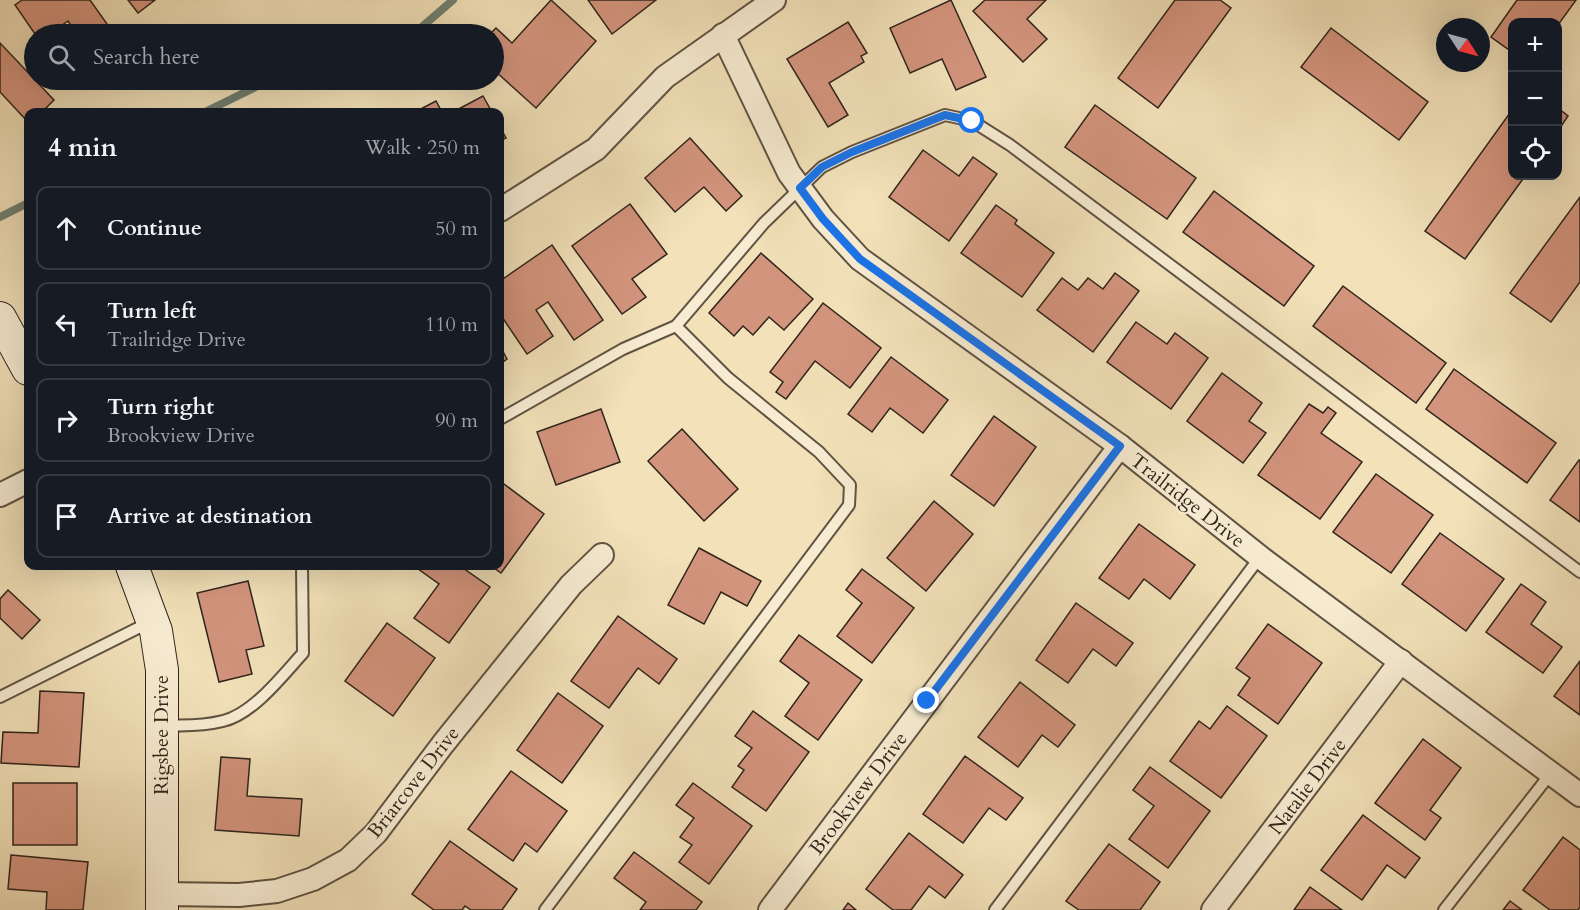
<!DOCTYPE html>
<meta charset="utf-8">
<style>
:root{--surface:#171b24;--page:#242831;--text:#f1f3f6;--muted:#9ea1a6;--line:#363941}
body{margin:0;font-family:Cardo,serif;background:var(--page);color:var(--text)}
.controls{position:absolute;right:18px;top:18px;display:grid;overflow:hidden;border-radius:12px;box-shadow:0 6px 24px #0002}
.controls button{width:54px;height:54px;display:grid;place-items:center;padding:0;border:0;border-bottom:2px solid var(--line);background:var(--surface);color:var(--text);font:30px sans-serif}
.compass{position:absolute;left:1436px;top:18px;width:54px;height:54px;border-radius:50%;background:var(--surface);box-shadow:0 6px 24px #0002;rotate:126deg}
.stop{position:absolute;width:18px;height:18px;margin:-14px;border:4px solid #1a73e8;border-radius:50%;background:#fff}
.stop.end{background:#1a73e8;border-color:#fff;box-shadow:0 2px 6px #0008}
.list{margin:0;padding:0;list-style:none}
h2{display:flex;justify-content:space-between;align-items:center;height:78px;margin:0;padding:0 24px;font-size:26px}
h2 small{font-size:20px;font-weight:400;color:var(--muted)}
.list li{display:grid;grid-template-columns:39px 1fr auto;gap:18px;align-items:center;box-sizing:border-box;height:84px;margin:0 12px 12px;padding:0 12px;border:2px solid var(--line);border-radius:12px}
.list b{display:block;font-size:22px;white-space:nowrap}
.list p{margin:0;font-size:20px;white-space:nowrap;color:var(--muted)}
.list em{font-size:20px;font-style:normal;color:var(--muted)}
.icon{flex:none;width:33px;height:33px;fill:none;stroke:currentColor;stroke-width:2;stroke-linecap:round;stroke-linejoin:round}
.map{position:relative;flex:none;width:1580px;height:910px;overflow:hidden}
.search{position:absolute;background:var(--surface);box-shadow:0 6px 24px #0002;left:24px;top:24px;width:480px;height:66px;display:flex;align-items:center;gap:15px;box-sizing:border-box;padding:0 21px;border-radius:33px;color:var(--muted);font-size:22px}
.panel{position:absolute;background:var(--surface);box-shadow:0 6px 24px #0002;left:24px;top:108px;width:480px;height:462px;border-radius:12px}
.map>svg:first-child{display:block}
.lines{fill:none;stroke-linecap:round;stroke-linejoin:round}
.stream{stroke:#718071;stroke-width:8}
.building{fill:#d3947d;stroke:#30241b;stroke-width:1.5}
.lane-casing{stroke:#605342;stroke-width:14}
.street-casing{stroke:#605342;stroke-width:26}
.secondary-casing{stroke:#30241b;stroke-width:34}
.lane{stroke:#f7ecd2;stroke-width:10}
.street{stroke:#f7ecd2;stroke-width:22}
.secondary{stroke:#f7ecd2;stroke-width:32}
.route{stroke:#1a73e8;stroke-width:8}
.labels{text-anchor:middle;stroke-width:4.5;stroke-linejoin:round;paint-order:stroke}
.street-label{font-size:20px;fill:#30241b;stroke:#f7ecd2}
</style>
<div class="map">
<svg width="1580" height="910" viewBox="0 0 1580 910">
<rect width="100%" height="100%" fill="#f2e1b9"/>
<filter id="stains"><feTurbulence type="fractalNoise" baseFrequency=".00333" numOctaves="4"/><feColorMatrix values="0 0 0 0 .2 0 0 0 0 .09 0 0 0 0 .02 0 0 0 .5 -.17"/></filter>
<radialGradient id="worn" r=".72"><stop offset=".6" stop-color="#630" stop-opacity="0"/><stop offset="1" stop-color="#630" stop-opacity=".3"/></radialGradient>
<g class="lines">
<g class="stream">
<polyline points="407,34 416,32 453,0"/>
<polyline points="205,112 270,80"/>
<polyline points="0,217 28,203"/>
</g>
</g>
<g class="building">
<polygon points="22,0 90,0 112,31 108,34 77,34 68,21 49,34 35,34 15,5"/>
<polygon points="128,0 155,0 138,13"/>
<polygon points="551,0 596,41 536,108 494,70 494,34 490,34 496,28 512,43"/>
<polygon points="588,0 656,0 612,34"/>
<polygon points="951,0 986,77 956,90 942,59 910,73 890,28"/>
<polygon points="985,0 1046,0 1027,19 1047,39 1023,62 973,11"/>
<polygon points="1175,0 1220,0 1231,8 1158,108 1118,78"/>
<polygon points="1517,0 1576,0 1558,25 1558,22 1512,22 1512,52 1491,37"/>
<polygon points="848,22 867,53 861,56 864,62 829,83 848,115 828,127 787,59"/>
<polygon points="1331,28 1428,102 1399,140 1301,67"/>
<polygon points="0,43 54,100 42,112 28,112 28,122 0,92"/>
<polygon points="483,96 492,112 453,112"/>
<polygon points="436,101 442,112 415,112"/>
<polygon points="1095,105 1196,178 1167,219 1065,147"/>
<polygon points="1558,108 1568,116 1558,131"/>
<polygon points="1512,110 1512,176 1525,176 1465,259 1425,231"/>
<polygon points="500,127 506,138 500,141"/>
<polygon points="690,138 742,196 726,211 704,187 675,212 645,178"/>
<polygon points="923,150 959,176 973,157 997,174 949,241 889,197"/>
<polygon points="1214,191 1314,266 1284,306 1183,232"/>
<polygon points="1580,197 1580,282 1551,322 1510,293"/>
<polygon points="630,204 667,254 632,279 646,297 622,314 572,246"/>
<polygon points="996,205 1017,220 1015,224 1054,253 1022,297 961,253"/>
<polygon points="552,245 603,320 574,340 548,302 536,310 553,336 527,354 500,314 500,281"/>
<polygon points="761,253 813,299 784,330 769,317 753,335 743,326 734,336 709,313"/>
<polygon points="1115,273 1139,291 1093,352 1037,310 1062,278 1078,290 1088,278 1103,289"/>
<polygon points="1343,286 1446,363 1416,403 1313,326"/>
<polygon points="823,303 881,348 850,388 815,361 786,399 776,392 783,382 770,372"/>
<polygon points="1136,322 1167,344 1175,333 1208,358 1171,409 1107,362"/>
<polygon points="500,346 507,359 500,364"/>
<polygon points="891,357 948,400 923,433 890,408 872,432 848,414"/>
<polygon points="1454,369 1556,443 1527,483 1426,409"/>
<polygon points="1222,373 1262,403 1249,421 1266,433 1243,463 1187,421"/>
<polygon points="1309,404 1323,413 1328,407 1336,413 1321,433 1362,462 1320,519 1258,475"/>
<polygon points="601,409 620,462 556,485 537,432"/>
<polygon points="994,416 1036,447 994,506 951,475"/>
<polygon points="682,429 738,489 704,521 648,461"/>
<polygon points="1579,460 1580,460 1580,522 1550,500"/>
<polygon points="1376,474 1433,515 1391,573 1333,532"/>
<polygon points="500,481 544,514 501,573 491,566 500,566"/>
<polygon points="934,501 973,534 926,591 887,558"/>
<polygon points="1139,524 1195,565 1170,599 1144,579 1129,599 1099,578"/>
<polygon points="1440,533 1504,579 1466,631 1402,584"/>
<polygon points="699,548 761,581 747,606 721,592 704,624 668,605"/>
<polygon points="414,566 460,566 490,587 449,643 414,618 439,584"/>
<polygon points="862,569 914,608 872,663 837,636 862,603 846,590"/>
<polygon points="248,581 264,646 246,650 252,674 219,682 197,593"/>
<polygon points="1521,584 1546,602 1531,624 1562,647 1543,673 1486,632"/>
<polygon points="8,590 40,620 22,639 0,618 0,599"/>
<polygon points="1076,603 1133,643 1116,666 1093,649 1068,683 1036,660"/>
<polygon points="618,616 677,659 659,684 638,668 609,708 571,681"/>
<polygon points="387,623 435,658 393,716 345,681"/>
<polygon points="1268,624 1322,663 1278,724 1238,695 1250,678 1236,668"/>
<polygon points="799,635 862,680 818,740 785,716 809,683 780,661"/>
<polygon points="1580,661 1580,715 1554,696"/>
<polygon points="1020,682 1075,725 1058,747 1042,735 1018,767 978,737"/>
<polygon points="40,691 84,693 79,767 1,763 3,732 38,733"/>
<polygon points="558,693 603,726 562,783 517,750"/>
<polygon points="1227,706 1267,736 1221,798 1170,761 1199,721 1210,729"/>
<polygon points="753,711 809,752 766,811 732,787 744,770 738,766 752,748 735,736"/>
<polygon points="1423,739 1461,768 1430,810 1441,818 1425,840 1375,803"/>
<polygon points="965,756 1023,798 1006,820 989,808 963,843 923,814"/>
<polygon points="221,757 250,759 247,796 302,799 299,836 215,830"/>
<polygon points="1150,767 1210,811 1168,868 1129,839 1154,806 1133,790"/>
<polygon points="511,771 567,811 537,852 525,843 513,861 468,829"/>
<rect x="13" y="783" width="64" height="62"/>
<polygon points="693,783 752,826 709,884 679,862 692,845 680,837 694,818 676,805"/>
<polygon points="1363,815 1420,858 1405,878 1387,865 1362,900 1321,870"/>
<polygon points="909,833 963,875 945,898 929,886 911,910 893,910 866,889"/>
<polygon points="1563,837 1580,850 1580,907 1578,910 1550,910 1523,890"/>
<polygon points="450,841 517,889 502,910 471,910 465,906 462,910 434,910 412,894"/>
<polygon points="1109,844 1160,882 1140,910 1079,910 1066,901"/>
<polygon points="634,852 702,902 696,910 640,910 646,902 614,878"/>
<polygon points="11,855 88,862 83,910 46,910 47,892 8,889"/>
<polygon points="1310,887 1342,910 1294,910"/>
<polygon points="1510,901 1522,910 1503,910"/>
<polygon points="848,903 856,910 843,910"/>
</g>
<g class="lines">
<g class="lane-casing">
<g id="lane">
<polyline points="500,419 623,349 676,326 764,223 822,167 852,152 945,115 972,121 1010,145 1580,572"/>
<polyline points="0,697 150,622"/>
<path d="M 163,725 C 183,726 203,726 223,721 C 253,714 283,675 303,653 L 302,566"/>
<polyline points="545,910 849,505 850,485 819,452 728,378 676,326"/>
<polyline points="995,910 1260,557"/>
<polyline points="1444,910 1551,773"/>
</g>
</g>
<g class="street-casing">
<g id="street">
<polyline points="723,35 789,173 823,219 860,259 1120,446 1265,561 1580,795"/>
<polyline points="500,210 596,149 665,77 774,0"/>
<polyline points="0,495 28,481"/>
<polyline points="162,894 239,895 277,891 313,879 348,860 376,833 443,744 571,585 602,555"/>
<polyline points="770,910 1120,446"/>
<polyline points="1213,910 1401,661"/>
</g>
</g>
<g class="secondary-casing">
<g id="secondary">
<polyline points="0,318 28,369"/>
<polyline points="132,566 156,631 162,670 162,910"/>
</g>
</g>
<use href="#lane" class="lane"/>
<use href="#street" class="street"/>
<use href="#secondary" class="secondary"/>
</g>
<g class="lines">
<polyline class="route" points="927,701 1120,446 860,259 823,219 800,188 822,167 852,152 945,115 972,121"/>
</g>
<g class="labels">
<g class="street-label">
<text transform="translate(1188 500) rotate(38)" y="7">Trailridge Drive</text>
<text transform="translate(161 735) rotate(-90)" y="7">Rigsbee Drive</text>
<text transform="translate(413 782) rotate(-52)" y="7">Briarcove Drive</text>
<text transform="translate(1307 786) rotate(-53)" y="7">Natalie Drive</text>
<text transform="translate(858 793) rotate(-53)" y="7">Brookview Drive</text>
</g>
</g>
<rect width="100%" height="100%" filter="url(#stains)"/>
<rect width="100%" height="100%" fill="url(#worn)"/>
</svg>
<div class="controls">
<button>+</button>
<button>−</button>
<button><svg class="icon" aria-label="locate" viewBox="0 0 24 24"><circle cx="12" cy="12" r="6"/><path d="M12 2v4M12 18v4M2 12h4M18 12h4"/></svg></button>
</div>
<svg class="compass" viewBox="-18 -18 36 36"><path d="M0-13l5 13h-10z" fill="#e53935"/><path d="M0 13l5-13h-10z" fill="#9ea1a6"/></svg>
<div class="stop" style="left:972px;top:121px"></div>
<div class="stop end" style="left:927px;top:701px"></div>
<div class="search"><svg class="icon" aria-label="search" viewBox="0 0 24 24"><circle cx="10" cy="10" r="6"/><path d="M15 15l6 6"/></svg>Search here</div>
<section class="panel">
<h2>4 min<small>Walk · 250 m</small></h2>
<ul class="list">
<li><svg class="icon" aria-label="ahead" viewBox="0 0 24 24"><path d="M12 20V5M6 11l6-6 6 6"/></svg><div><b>Continue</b></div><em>50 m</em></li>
<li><svg class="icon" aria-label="left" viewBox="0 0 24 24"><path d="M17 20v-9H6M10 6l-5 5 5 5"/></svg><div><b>Turn left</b><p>Trailridge Drive</p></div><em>110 m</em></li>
<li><svg class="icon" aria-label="right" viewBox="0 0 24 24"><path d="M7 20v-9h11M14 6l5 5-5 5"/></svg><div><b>Turn right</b><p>Brookview Drive</p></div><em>90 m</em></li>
<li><svg class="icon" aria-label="arrive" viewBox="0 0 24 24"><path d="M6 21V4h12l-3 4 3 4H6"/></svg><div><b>Arrive at destination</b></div></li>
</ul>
</section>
</div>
